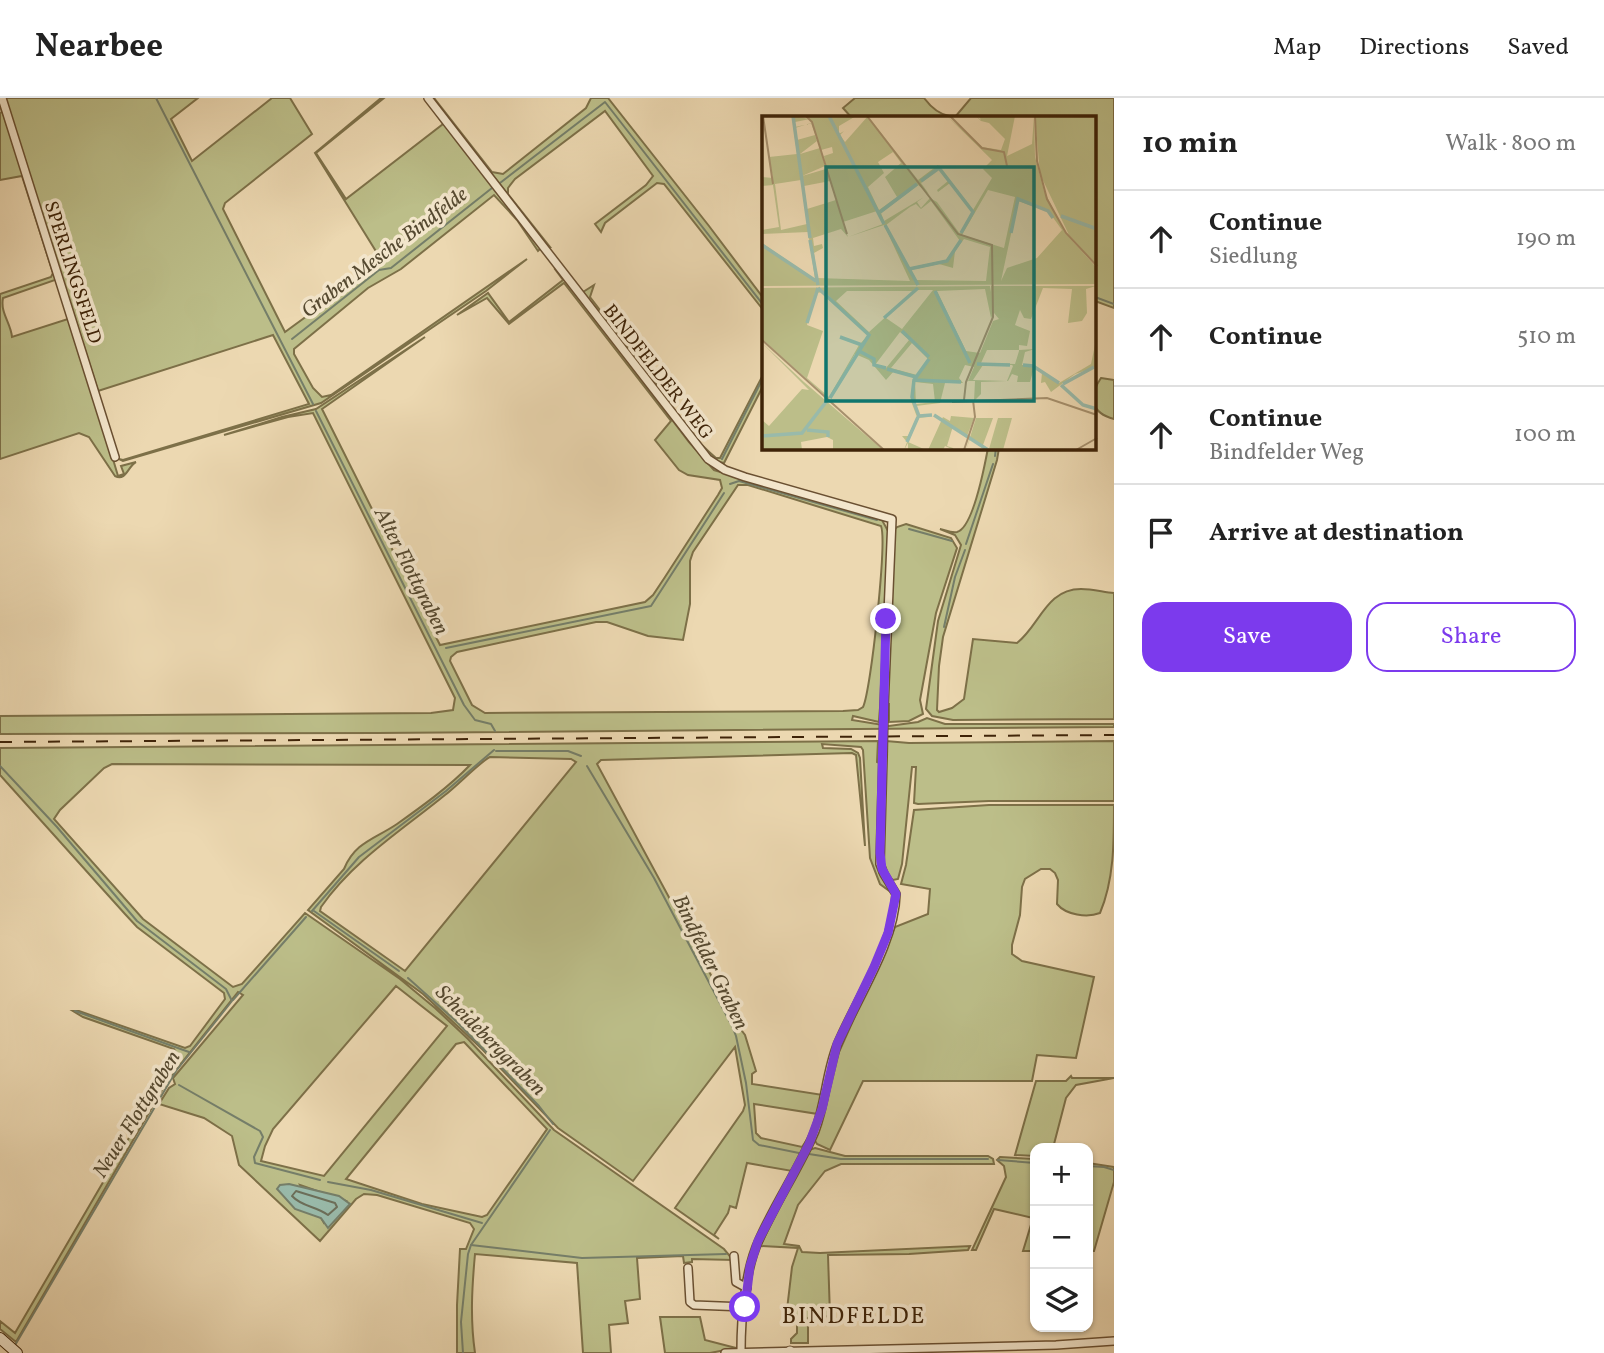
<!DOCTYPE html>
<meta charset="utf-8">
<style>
:root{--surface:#fff;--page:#f2f2f2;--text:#222;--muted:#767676;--line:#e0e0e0;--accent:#7c3aed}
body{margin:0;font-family:Vollkorn,serif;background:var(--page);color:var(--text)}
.controls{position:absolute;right:21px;bottom:21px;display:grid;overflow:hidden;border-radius:14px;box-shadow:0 2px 5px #0004}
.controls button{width:63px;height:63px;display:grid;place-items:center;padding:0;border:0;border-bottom:2px solid var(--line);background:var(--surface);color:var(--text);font:35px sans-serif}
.stop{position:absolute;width:21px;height:21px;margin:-16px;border:5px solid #7c3aed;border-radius:50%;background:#fff}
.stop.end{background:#7c3aed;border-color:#fff;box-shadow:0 2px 7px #0008}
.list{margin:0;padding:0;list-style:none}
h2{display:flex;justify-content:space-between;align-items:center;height:91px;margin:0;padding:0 28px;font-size:30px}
h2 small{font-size:23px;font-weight:400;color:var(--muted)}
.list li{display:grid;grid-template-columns:46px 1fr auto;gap:21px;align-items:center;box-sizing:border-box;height:98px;padding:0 28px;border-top:2px solid var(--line)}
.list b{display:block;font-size:26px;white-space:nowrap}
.list p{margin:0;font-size:23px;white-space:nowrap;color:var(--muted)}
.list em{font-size:23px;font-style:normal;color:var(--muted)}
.actions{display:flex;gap:14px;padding:21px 28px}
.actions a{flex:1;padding:16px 0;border:2px solid var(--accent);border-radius:21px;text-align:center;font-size:24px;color:var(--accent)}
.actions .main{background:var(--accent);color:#fff}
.icon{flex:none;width:38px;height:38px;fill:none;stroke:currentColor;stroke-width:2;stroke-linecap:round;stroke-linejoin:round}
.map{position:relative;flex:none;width:1114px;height:1255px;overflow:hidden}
header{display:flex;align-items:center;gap:42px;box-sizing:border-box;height:98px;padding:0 35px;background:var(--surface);border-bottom:2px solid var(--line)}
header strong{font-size:33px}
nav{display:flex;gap:38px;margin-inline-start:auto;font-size:24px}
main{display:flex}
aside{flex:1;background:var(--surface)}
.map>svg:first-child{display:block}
.green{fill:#bcbe89;stroke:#7d7048;stroke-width:2;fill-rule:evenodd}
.water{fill:#99baaa;stroke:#757e69;stroke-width:2}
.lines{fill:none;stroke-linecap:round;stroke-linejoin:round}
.shore{stroke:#6c6e59;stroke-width:2}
.stream{stroke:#757e69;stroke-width:2}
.minor-casing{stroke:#6a5032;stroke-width:10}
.tertiary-casing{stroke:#6a5032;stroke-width:11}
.secondary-casing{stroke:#3e2308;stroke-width:12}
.minor{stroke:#f3e6cc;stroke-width:7}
.tertiary{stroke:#f3e6cc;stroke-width:9}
.secondary{stroke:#f3e6cc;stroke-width:10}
.rail{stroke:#3e2308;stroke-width:2;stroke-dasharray:12 12;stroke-linecap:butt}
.minor-bridge-casing{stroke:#6a5032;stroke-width:10;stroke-linecap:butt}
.minor-bridge{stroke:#f3e6cc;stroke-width:7}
.route{stroke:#7c3aed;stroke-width:9}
.labels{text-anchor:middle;stroke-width:7;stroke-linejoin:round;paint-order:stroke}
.street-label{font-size:19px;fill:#3e2308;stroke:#f3e6cc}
.water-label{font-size:21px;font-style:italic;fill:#554930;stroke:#f3e6cc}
.quarter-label{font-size:23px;letter-spacing:2px;fill:#3e2308;stroke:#f3e6cc}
.inset-river{fill:none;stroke:#99baaa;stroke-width:3.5}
.inset-road{fill:none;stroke:#a6906d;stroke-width:2}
.view{fill:#0f766e;fill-opacity:0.15;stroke:#0f766e;stroke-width:3.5}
.inset-edge{fill:none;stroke:#3e2308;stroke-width:3.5}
</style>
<header>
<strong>Nearbee</strong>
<nav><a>Map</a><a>Directions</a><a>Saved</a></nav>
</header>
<main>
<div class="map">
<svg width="1114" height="1255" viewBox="0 0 1114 1255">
<rect width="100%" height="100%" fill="#ecd8b1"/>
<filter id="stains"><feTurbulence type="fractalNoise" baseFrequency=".00286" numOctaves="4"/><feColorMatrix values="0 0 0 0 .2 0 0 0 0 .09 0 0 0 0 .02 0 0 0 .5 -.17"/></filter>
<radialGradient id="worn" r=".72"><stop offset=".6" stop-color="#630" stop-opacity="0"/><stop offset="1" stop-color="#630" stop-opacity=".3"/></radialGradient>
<g class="green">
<polygon points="5,0 198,0 171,21 192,63 272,0 290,0 312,36 225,105 223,111 285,234 382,163 315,55 381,0 384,0 316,55 346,101 443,26 426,1 541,150 538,153 517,122 494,97 401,171 368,190 294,251 294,256 313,290 322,299 331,297 527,161 486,193 321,305 123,363 119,361 123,362 309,306 273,237 98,293"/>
<polygon points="430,0 434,0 492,74 503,76 586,10 591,0 608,0 709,128 764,201 764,213 664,86 657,85 605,125 601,134 595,126 646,87 653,78 605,13 515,81 508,90 508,96 550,149 545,149 503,90"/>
<path d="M 855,0 L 924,0 C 930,8 938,16 949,18 L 851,19 L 843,10 Z"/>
<polygon points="971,0 1114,0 1114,210 1095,203 1095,19 955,19"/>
<path d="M 0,6 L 58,181 L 3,200 C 0,215 11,225 12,239 L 71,220 L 118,378 L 124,376 L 121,368 L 136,364 C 128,368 126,384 115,378 L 89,339 L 79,335 L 0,361 L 0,196 L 51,179 L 53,175 L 22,78 L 0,82 L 0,15 L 2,14 Z"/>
<path d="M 557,170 L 689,344 L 714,372 L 882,422 L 888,433 L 882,610 L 880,610 L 879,624 L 853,618 L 852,622 L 889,628 L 918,624 L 927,620 L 945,626 L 1114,626 L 1114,629 L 377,635 L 0,636 L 0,618 L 431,615 L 453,612 L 455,600 L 313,315 L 288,319 L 224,337 L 282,319 L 316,311 L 425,239 L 322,311 L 440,547 L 645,504 L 653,497 L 665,479 L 718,397 L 722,390 L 720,382 L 688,377 L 679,372 L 655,342 L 671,323 L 564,185 L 509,226 L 487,200 L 457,217 L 488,195 L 509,224 L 563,182 L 555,171 ZM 738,387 L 748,387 L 881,428 C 887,443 871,593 863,609 L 858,612 L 843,613 L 485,615 L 472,607 L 450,563 L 451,559 L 457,554 L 596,524 L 607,524 L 648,538 L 683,542 L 690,506 L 690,463 L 693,454 Z"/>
<path d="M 594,187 L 590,199 L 668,301 C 680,324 696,343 716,360 L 720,360 L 764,275 L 764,286 L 724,365 L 714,363 L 694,342 L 596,214 L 583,194 Z"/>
<path d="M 1101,280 L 1114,282 L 1114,321 C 1091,315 1088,299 1101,280 Z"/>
<path d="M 988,350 L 999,350 L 997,362 L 943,539 L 939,568 L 937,612 L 939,614 L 952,610 L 964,601 L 973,541 L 1017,545 C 1040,527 1046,491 1081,491 C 1093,491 1103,494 1114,495 L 1114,621 L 953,622 L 932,618 L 926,611 L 938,523 L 961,447 L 955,437 L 940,431 C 945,432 951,435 957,434 C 973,430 985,366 988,350 Z"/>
<polygon points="906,426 951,440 957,450 936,515 920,602 923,616 909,623 889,624 889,606 887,606 893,433 897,429"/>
<path d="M 878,643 L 877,664 L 880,665 L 878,768 L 879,775 L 892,795 L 880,786 L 870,760 L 863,652 L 861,649 L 822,646 L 823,650 L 851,651 L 858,655 L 860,660 L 865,748 L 856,657 L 852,655 L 601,662 L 597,666 L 739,929 L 745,937 L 756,973 L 752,976 L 752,986 L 823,997 L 818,1016 L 754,1006 L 756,1035 L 761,1040 L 802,1049 L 810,1037 L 792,1073 L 747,1065 L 736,1110 L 730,1108 L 728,1115 L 714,1137 L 719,1141 L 675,1110 L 743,1013 L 745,1007 L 735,949 L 633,1083 L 558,1030 L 482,951 L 423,896 L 308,812 L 344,771 C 355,744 375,741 397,726 C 421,709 449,689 470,667 L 112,666 L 104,670 L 60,712 L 54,721 L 143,821 L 233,889 L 242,886 L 305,815 L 400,881 L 435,910 L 468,941 L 554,1032 L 724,1151 L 733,1162 L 692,1161 L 692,1164 L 684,1165 L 683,1158 L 637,1160 L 640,1201 L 625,1203 L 628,1225 L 609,1227 L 611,1255 L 583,1255 L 577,1165 L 475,1156 C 472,1189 470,1221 475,1255 L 457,1255 L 457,1207 L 460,1151 L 466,1151 L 474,1131 L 470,1125 L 377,1097 L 364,1096 L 356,1101 L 320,1143 L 239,1067 L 232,1038 L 204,1020 L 159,1006 L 169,990 L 175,986 L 173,980 L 179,973 L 243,897 L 238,894 L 168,982 L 16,1244 L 0,1231 L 0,1223 L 15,1235 L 161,985 L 176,954 L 174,951 L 83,919 L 73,913 L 79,913 L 185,950 L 190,948 L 225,901 L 224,895 L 137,829 L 125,816 L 0,677 L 0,650 ZM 490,659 L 571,661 L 576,664 L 405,873 L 320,813 L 321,809 C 354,762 401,733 445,697 C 456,689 481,663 490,659 ZM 396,888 L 447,928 L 324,1078 L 261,1063 L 265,1048 L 273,1031 ZM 464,944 L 547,1031 L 487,1117 L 482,1119 L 422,1106 L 346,1081 L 456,946 ZM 300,1087 L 346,1103 L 324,1125 L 321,1120 L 314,1116 Z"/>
<polygon points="886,643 909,645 1114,643 1114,703 989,703 918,706 914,705 916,669 912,669 902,766 898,781 893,782 886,777 882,767"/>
<path d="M 989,707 L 1114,707 C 1114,745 1114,782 1100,815 C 1087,820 1066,817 1057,806 L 1058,782 L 1055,775 L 1050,771 L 1041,771 L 1025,781 L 1022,789 L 1020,817 L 1012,847 L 1012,856 L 1022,863 L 1094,879 L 1076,960 L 1037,957 L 1032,983 L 863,983 L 830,1052 L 817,1046 L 814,1041 L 825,1011 L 839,954 L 895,829 L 928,816 L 930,791 L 901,786 L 906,767 L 914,712 Z"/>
<polygon points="1071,978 1072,980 1114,980 1076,987 1066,1000 1053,1050 1035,1050 1035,1058 1015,1057 1036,983 1066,983"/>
<polygon points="815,1050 845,1058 988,1058 993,1061 994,1066 841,1066 825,1073 798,1107 784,1146 799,1148 802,1154 820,1155 970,1148 968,1152 909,1156 828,1157 830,1218 808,1220 808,1245 791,1245 791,1241 797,1235 797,1221 786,1220 792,1169 798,1150 760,1148 809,1052"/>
<polygon points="1000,1059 1035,1061 1035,1153 1023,1153 1033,1120 994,1111 976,1152 972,1152 1006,1079 1004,1068 997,1062"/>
<polygon points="1088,1065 1114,1069 1114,1084 1094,1153 1088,1153"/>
<polygon points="660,1219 700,1219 705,1242 736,1250 710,1255 665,1255"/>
</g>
<polygon class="water" points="289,1086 339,1098 350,1106 328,1130 321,1120 295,1111 277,1091 280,1087"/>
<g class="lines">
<path class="shore" d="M 296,1093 L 335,1105 L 337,1109 L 328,1117 C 316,1108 302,1109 292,1098 Z"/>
<g class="stream">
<polyline points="156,0 313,306"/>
<polyline points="500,85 605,4 764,208"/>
<polyline points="1095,199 1114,206"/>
<polyline points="292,241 379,172 391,170 492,90"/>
<polyline points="316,313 464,607 475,622 491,626 495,633"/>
<polyline points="995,358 996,350"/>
<polyline points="722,361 764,278"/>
<polyline points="730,386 739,383 877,422"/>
<polyline points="909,431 952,443"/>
<polyline points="966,446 993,366"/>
<polyline points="944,529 955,479 965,452"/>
<polyline points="446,550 651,508 724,395"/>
<polyline points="496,653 568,653 581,658"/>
<polyline points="0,668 57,729 137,823 226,891 232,903 176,973 14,1249"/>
<polyline points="587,668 654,780 732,928 736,938 746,985 753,1042 759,1047 799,1055"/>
<polyline points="312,813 359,759 446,693 494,652"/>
<polyline points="314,813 399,873"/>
<polyline points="408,880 458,925 539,1008 553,1026"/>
<polyline points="233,902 306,819"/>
<polyline points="75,913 189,954"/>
<polyline points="179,987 260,1033 263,1039 254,1059 255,1065 320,1082"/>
<polyline points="809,1056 841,1061 988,1061"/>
<polyline points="998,1062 1035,1065"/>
<polyline points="1088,1068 1104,1069 1114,1072"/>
<polyline points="328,1084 371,1092 482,1125"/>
<polyline points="471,1147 582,1160 726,1156"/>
<polyline points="463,1255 461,1224 468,1156 471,1147 550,1032"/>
</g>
<g class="minor-casing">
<g id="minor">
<polyline points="2,0 115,359"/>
<polyline points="428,0 708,361 725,372 745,379 892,421 884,610"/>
<polyline points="734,1158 736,1184 747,1190"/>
<polyline points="688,1170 690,1204 694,1207 745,1209"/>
<path d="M 741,1253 C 741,1220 745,1172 759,1142 C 775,1105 799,1071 815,1033 C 826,1004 826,973 838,945 C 857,900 895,845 896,796 L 884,776 L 880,766 L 883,659"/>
<polyline points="725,1255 1056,1247 1114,1243"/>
</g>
</g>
<g class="tertiary-casing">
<polyline id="tertiary" points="790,1253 790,1255"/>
</g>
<g class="secondary-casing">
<polyline id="secondary" points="0,1240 17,1255"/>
</g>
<use href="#minor" class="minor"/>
<use href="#tertiary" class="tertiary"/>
<use href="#secondary" class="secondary"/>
<polyline class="rail" points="0,644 1114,637"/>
<g class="minor-bridge-casing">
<polyline id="minor-bridge" points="883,659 884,610"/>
</g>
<use href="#minor-bridge" class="minor-bridge"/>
</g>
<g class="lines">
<polyline class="route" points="745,1209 750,1168 758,1143 809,1046 822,1011 837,946 874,869 888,835 896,796 882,771 880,755 886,521"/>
</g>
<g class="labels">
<g class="street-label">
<text transform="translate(74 174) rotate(72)" y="7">SPERLINGSFELD</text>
<text transform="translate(659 273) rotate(52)" y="7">BINDFELDER WEG</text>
</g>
<g class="water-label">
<text transform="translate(384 154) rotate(-37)" y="7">Graben Mesche Bindfelde</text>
<text transform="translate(412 473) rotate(63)" y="7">Alter Flottgraben</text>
<text transform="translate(711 864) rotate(64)" y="7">Bindfelder Graben</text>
<text transform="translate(491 942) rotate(45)" y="7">Scheideberggraben</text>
<text transform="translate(136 1016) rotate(-58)" y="7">Neuer Flottgraben</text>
</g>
<g class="quarter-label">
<text x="854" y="1225">BINDFELDE</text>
</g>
</g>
<g transform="translate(762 18)">
<rect width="334" height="334" fill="#ecd8b1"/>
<path d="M 30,0 L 48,3 L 33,6 L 33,11 L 51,7 L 45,0 L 94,0 L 77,10 L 77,18 L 82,15 L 78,19 L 83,26 L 106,0 L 156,64 L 176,49 L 211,94 L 230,62 L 221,53 L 230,44 L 185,0 L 220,31 L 239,34 L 243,23 L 227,7 L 219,5 L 214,0 L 219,4 L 217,0 L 253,0 L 245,40 L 270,28 L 272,0 L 273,41 L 282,75 L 304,118 L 334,151 L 334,168 L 0,170 L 0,127 L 53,163 L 46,116 L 0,118 L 0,114 L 17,111 L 11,69 L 0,70 L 0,61 L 11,62 L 7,41 L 35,38 ZM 49,7 L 59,34 L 70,31 L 71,37 L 62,40 L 64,53 L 40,60 L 63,50 L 58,32 L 38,38 L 55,25 L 53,19 L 35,24 L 33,12 ZM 131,36 L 139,47 L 123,61 L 135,81 L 117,94 L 106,71 L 122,57 L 116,46 ZM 177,53 L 186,65 L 175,74 L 176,76 L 188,67 L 210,95 L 198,118 L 175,86 L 168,82 L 159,92 L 155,86 L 162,81 L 122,105 L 119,97 L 156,69 L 167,78 L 159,67 ZM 39,64 L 45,108 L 19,114 L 13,68 ZM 68,65 L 74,84 L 45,93 L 42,70 ZM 226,74 L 253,81 L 242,132 L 200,119 ZM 169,85 L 198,125 L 184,144 L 146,152 L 124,109 L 148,91 L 154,88 L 159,93 ZM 256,85 L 287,96 L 300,114 L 275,142 L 245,152 L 239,165 ZM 115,95 L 121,108 L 86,121 L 81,106 ZM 122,109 L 148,165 L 55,162 L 52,137 L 61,132 L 60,128 L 52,130 L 51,122 L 79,113 L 86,121 ZM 202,123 L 228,131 L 224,165 L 152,164 L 149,154 L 177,148 L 191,152 L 193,135 ZM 273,0 L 334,0 L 334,149 L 307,119 L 278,58 ZM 228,170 L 228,176 L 229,170 L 334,170 L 324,173 L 325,197 L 320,205 L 306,207 L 310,173 L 281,172 L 269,203 L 262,202 L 258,194 L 253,209 L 268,215 L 265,230 L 257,229 L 257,234 L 273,233 L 263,236 L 260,249 L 273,250 L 297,267 L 329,248 L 334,224 L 334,251 L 313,258 L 289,276 L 283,266 L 279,267 L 280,257 L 272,252 L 268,266 L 255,266 L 256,260 L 250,258 L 246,265 L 219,266 L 219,278 L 212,285 L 213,265 L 206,265 L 212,251 L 203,249 L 197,262 L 201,267 L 183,267 L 178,287 L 154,290 L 158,300 L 165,301 L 157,302 L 146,326 L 164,334 L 146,334 L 146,327 L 142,334 L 145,326 L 140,320 L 146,320 L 155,301 L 149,285 L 152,260 L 132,255 L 124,264 L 107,244 L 93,238 L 67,283 L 0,223 L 1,172 ZM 223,173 L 229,202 L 232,197 L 237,203 L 231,205 L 218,237 L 204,235 L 175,175 ZM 154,174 L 171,174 L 140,213 L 124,202 ZM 85,175 L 150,175 L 151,176 L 107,216 L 74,185 ZM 63,176 L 106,219 L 98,228 L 78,221 L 97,229 L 67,281 L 45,262 L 61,215 L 45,209 L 53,177 ZM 138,216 L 147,224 L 124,252 L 113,249 ZM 150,227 L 166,243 L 155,259 L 129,252 ZM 225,234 L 257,234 L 257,235 L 253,248 L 219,247 ZM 221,249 L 250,249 L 251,250 L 245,265 L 211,264 ZM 153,266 L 171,268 L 173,286 L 154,288 ZM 0,227 L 42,266 L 121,334 L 71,334 L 71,324 L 65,321 L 39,326 L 40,334 L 0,334 L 0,304 L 7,310 L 40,273 L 47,274 ZM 189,300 L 212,302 L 205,320 L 191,310 L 185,330 L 191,332 L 192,334 L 183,330 L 181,334 L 166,334 L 181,301 L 188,305 ZM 214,302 L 231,302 L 221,329 L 227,333 L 236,302 L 250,302 L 241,334 L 223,334 L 208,323 L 204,334 Z" fill="#bcbe89" fill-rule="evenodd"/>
<path class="inset-river" d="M 31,0 L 48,122M 67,0 L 122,108M 159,65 L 177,52 L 211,96 L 199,117M 118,96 L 155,68M 299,100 L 335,113M 123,109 L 156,169M 249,117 L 256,83 L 286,95 L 291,102M 48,124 L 56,169M 0,129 L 54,165M 147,153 L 185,145 L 199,124M 56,172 L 107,219 L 68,282M 173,175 L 208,247M 122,202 L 156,172M 45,207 L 56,172M 140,215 L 167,241M 78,221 L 100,229M 97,235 L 112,243 L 112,249 L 124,252M 167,243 L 152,264 L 150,281 L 157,300 L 170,299M 215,248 L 248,249M 261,249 L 271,250 L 297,267M 125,253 L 154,261M 152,264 L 199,266M 301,268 L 332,251M 299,269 L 321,289 L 335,293M 172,299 L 226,334M 45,314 L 66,316 L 66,321M 0,320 L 40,317 L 64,286M 145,326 L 156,301"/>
<path class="inset-road" d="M 1,0 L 11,68M 44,0 L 50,6 L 85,118M 105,0 L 196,118 L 230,129 L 231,201 L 204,266 L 202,284M 188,0 L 220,32 L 242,36 L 245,50M 273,0 L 275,45 L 285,83 L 304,117 L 335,150M 0,224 L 122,334M 190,286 L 285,282 L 335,299M 202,334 L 213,301 L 211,284M 314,334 L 335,322"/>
<path class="view" d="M 64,51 L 272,51 L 272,285 L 64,285 Z"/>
<rect width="334" height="334" class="inset-edge"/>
</g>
<rect width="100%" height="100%" filter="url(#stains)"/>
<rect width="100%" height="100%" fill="url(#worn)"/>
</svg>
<div class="controls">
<button>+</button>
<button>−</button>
<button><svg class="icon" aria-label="layers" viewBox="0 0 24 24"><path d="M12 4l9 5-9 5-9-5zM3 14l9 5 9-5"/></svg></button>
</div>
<div class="stop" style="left:745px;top:1209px"></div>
<div class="stop end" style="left:886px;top:521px"></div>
</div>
<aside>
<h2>10 min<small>Walk · 800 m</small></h2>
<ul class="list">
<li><svg class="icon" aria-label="ahead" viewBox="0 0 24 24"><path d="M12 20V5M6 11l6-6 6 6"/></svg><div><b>Continue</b><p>Siedlung</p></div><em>190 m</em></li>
<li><svg class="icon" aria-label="ahead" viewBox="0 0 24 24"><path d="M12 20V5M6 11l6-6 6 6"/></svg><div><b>Continue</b></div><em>510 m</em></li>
<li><svg class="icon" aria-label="ahead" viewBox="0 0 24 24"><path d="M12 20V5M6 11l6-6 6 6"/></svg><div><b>Continue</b><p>Bindfelder Weg</p></div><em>100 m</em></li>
<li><svg class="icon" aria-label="arrive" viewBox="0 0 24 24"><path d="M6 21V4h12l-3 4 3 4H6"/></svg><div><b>Arrive at destination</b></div></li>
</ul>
<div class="actions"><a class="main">Save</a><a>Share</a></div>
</aside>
</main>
